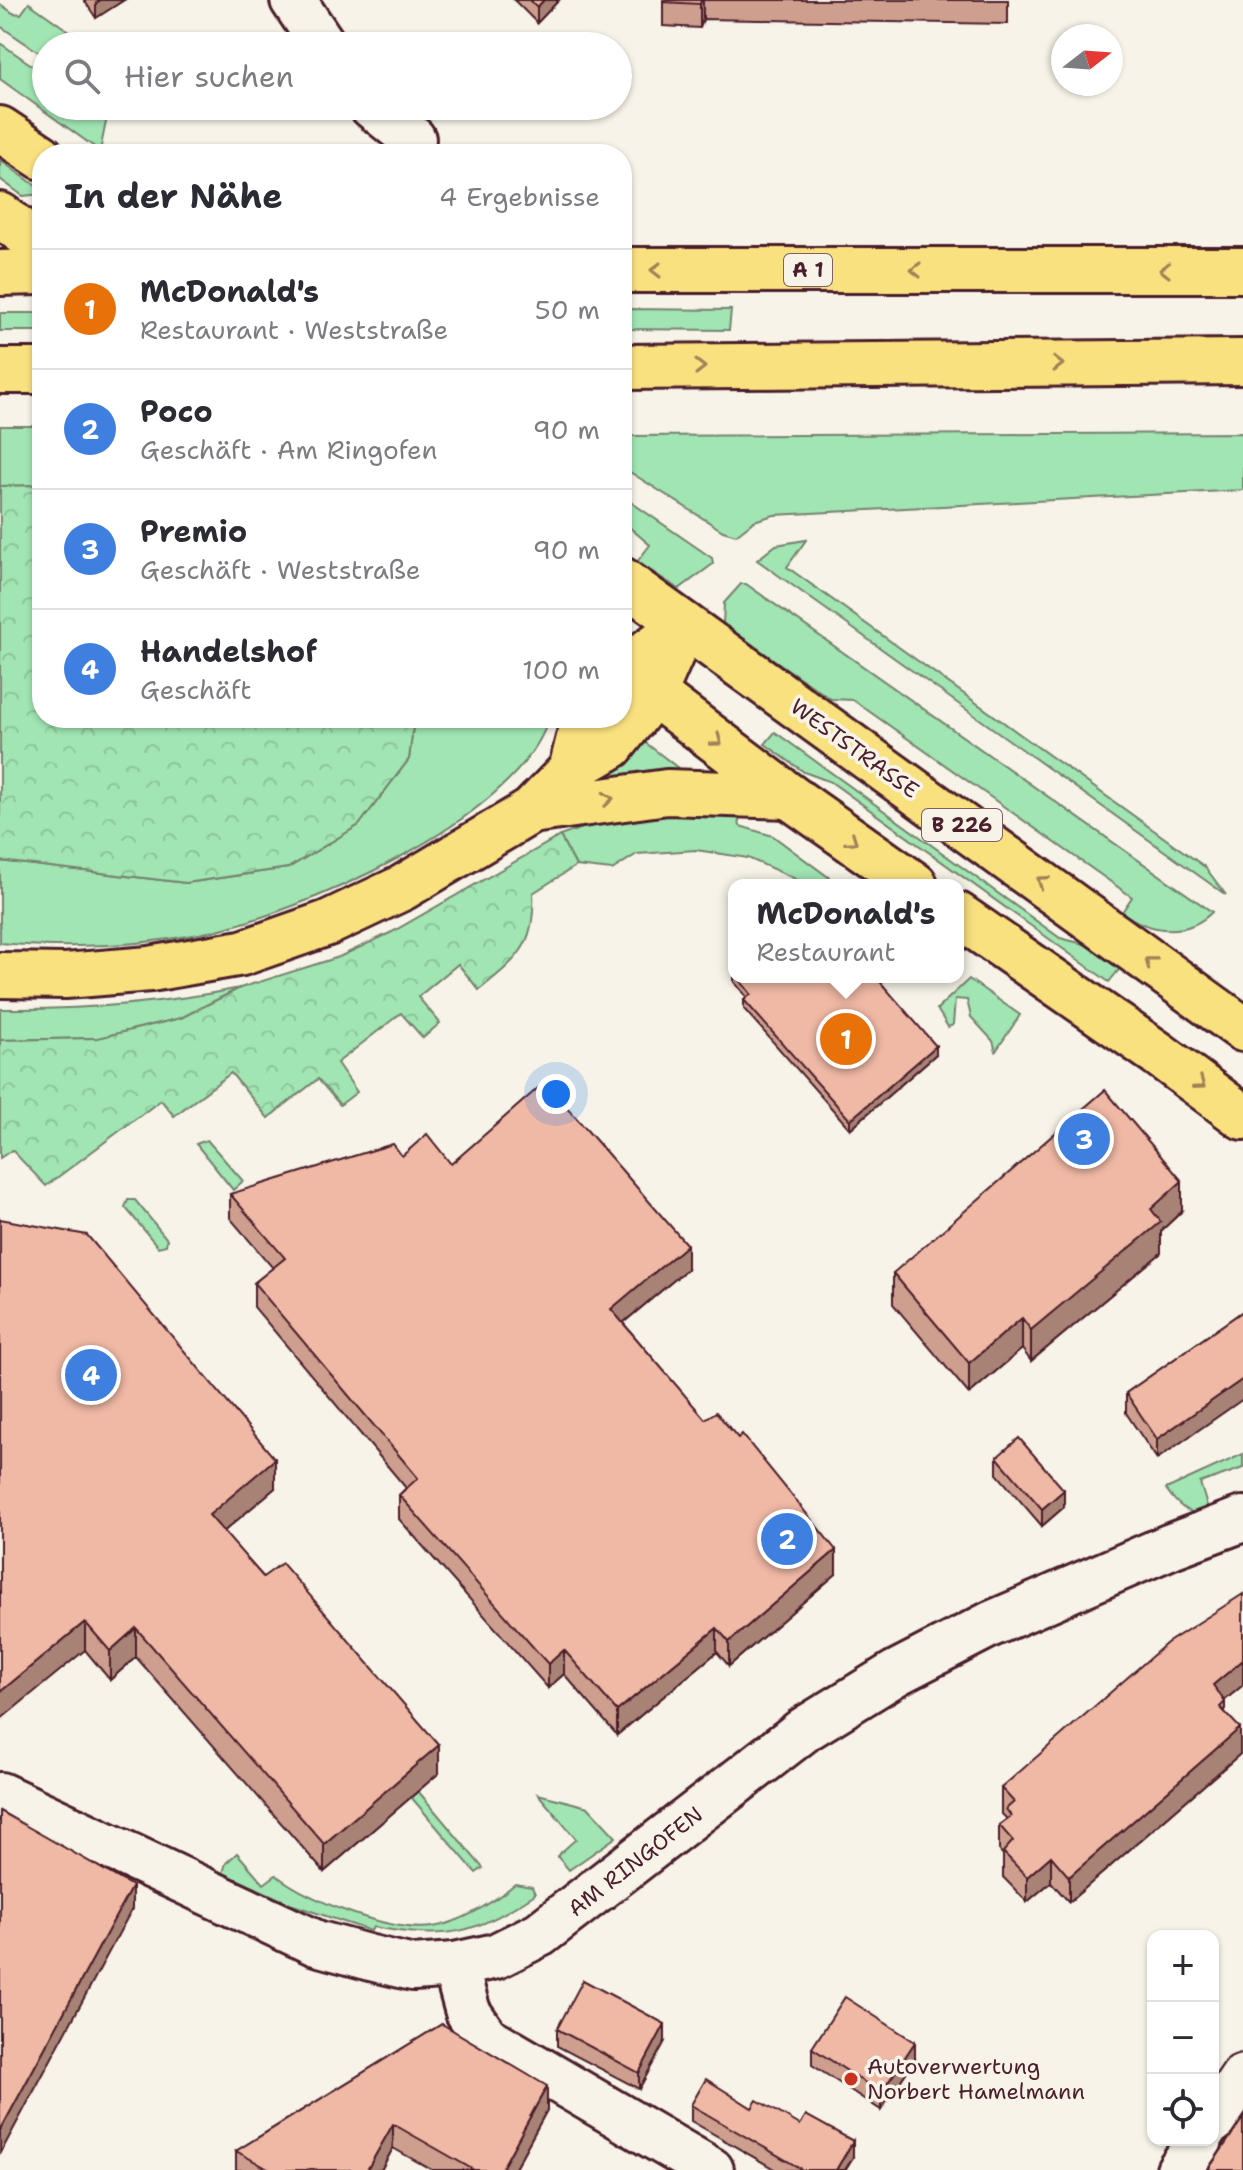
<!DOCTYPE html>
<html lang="de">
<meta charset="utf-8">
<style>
:root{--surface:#fff;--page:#f7f7f7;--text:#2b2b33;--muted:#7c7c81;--line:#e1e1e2;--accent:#d93025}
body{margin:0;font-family:"Shantell Sans",sans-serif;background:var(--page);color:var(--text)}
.controls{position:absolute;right:24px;bottom:24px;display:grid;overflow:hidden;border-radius:16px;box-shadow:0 2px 6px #0004}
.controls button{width:72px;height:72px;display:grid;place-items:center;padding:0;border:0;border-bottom:2px solid var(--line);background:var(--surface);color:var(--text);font:40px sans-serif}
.compass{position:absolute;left:1051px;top:24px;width:72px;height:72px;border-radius:50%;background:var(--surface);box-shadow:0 2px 6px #0004;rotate:73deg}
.you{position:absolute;left:556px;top:1094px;width:28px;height:28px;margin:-20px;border:6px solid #fff;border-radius:50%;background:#1a73e8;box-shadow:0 0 0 12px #1a73e833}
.badge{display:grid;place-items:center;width:52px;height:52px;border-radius:50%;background:var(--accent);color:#fff;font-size:26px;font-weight:700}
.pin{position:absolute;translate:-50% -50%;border:4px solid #fff;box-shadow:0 2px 8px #0006}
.popup{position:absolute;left:728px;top:879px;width:236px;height:104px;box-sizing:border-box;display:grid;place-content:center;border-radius:16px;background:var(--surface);filter:drop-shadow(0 2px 6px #0005);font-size:26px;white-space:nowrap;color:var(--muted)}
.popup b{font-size:30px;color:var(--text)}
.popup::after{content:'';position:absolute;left:50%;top:100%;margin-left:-16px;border:16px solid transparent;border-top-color:var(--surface)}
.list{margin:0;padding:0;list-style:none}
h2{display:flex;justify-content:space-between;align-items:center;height:104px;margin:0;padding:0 32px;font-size:34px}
h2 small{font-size:26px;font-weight:400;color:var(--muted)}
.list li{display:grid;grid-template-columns:52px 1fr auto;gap:24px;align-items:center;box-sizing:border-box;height:120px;padding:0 32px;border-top:2px solid var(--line)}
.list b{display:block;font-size:30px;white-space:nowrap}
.list p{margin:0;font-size:26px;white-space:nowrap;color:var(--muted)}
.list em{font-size:26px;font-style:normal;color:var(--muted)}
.icon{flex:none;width:44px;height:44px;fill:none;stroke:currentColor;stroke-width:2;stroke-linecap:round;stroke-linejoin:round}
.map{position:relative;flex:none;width:1243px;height:2170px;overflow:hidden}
.search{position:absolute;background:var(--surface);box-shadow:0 2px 6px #0004;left:32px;top:32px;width:600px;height:88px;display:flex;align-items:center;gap:20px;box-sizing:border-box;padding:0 28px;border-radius:44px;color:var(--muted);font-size:30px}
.panel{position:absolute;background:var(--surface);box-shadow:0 2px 6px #0004;left:32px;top:144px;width:600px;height:584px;border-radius:32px}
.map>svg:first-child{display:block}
.grass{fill:#a0e5b2;stroke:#75826e;stroke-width:2}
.forest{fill:url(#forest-crowns);stroke:#75826e;stroke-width:2}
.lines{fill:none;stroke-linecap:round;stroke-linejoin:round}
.minor-casing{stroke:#4a1f2b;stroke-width:50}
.major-casing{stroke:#4a1f2b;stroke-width:50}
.highway-casing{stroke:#4a1f2b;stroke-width:50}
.minor{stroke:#f7f3e8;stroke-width:44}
.major{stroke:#fae180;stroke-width:44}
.highway{stroke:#fae180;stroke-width:44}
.wall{fill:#ce9f8e;stroke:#4a1f2b;stroke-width:2}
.shaded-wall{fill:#a88274;stroke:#4a1f2b;stroke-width:2}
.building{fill:#f0b9a5;stroke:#4a1f2b;stroke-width:2}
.oneway{stroke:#a28056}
.poi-dot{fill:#c8321e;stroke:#f7f3e8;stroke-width:3}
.labels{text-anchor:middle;stroke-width:7;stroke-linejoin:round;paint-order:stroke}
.shield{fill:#f7f3e8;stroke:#7e5f64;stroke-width:2}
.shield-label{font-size:20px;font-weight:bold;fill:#4a1f2b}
.street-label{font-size:22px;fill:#4a1f2b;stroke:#f7f3e8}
.poi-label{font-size:22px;fill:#4a1f2b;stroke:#f7f3e8;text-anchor:start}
</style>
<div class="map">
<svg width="1243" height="2170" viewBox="0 0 1243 2170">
<defs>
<pattern id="forest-crowns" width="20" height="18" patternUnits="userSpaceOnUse" patternTransform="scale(2)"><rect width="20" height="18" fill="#a0e5b2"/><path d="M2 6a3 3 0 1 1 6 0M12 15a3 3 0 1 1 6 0" fill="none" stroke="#8bc499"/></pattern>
</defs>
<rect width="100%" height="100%" fill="#f7f3e8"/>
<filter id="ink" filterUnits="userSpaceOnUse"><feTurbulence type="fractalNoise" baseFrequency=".0125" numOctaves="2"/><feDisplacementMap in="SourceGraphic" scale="16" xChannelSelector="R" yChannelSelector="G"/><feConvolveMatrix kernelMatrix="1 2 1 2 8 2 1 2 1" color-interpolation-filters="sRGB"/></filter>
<g filter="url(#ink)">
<g class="grass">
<polygon points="29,3 90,46 46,46 46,57 0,26 0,4 13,13 21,14"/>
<polygon points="0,43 46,75 46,106 91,106 107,117 100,151 0,79"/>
<polygon points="0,160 42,190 42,194 23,196 0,179"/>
<polygon points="622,309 731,310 729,330 622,329"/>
<rect x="0" y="313" width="42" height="18"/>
<polygon points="0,426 42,426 42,485 0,486"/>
<polygon points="1243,433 1243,490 774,515 754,521 736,535 723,531 622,467 622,436"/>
<polygon points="622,496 712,558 713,564 679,589 637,562 650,545 622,521"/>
<polygon points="806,540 787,567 1205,867 1226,895 757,560 776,545"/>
<path d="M 741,584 L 746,584 L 1212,912 C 1186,938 1148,932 1122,912 L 1132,897 L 853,700 L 831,699 L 723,625 L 724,603 Z"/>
<path d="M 414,718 L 549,718 C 518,821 297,915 199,934 C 133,947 67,949 0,943 L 0,861 L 186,883 L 288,868 L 359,825 L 409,759 Z"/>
<polygon points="775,732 1060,938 1096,947 1125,962 1109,982 831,782 804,772 765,744"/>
<polygon points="642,740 687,775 599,784 603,777"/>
<polygon points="661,809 738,815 740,826 773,836 839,885 809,885 748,858 696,850 637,854 612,870 576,866 560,836 602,821"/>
<polygon points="969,979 1020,1015 996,1051 993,1041 971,1017 967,1000 955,999 953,1025 948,1027 937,1009"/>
<path d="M 240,988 L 181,1018 L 98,1038 L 0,1040 L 0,1009 C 81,1010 160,1004 240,988 Z"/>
<polygon points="207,1140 243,1181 233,1190 196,1144"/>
<polygon points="128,1200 135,1200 167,1239 166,1245 158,1247 125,1207"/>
<path d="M 1243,1454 L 1243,1468 L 1200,1483 L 1209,1512 C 1189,1517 1177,1505 1166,1489 Z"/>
<polygon points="418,1791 483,1868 476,1873 411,1797"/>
<polygon points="538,1794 588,1807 616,1837 569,1870 557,1856 576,1839"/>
<path d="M 237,1853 L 264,1884 L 276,1875 C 308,1901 393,1933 433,1927 C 464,1922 492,1903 515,1884 L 532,1887 L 535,1894 C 472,1936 448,1940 373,1927 L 371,1931 L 293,1905 L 223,1873 L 226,1863 Z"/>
</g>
<g class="forest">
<polygon points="42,485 42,718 414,718 409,759 359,825 288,868 186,883 0,861 0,486"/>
<path d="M 560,836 L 576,866 L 533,893 C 536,946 517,959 479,990 L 458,964 L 418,997 L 440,1023 L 423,1038 L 401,1013 L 337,1063 L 357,1092 L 340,1105 L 318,1079 L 268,1118 L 231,1073 L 174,1116 L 161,1100 L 46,1186 L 12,1150 L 0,1158 L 0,1040 L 98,1038 L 181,1018 L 240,988 L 339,957 L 392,932 Z"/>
</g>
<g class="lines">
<g class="minor-casing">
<g id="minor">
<polyline points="293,0 324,46"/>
<polyline points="372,106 413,139"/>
<polyline points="0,1795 316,1943 371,1958 413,1968 455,1965 496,1956 540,1934 805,1729 896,1673 991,1624 1171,1546 1243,1519"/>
<polyline points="455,1965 468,2012 486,2038 711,2170"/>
<polyline points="1213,2121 1243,2077"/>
<polyline points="1179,2170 1200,2140"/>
</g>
</g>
<g class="major-casing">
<g id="major">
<polyline points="0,129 42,157"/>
<polyline points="0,215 42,246"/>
<polyline points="622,580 1243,1029"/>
<polyline points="624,671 789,796 915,885"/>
<polyline points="958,915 1157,1053 1243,1117"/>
</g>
</g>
<g class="highway-casing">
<g id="highway">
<polyline points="622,270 1243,270"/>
<polyline points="0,273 42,272"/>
<polyline points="622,367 1243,362"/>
<polyline points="0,371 42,371"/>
<polyline points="622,670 682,627"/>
<polyline points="571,770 584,718"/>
<polyline points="531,811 667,792 789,796"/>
<polyline points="0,975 65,976 150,969 242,953 328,923 402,888 531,811 571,770 612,746 654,693 684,625"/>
</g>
</g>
<use href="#minor" class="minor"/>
<use href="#major" class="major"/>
<use href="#highway" class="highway"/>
</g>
<g class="wall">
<polygon points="84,0 124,0 96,18"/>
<polygon points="514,0 559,0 537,23"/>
<polygon points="663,0 1008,0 1008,24 703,19 700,28 663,26"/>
<polygon points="734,977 876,977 936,1054 850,1129 744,1009 744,1000 747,997 734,982"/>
<polygon points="402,1156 451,1164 687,1269 623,1323 836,1574 729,1666 717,1652 617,1735 564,1674 548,1688 399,1519 399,1495 406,1488 254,1307 254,1283 273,1268 230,1218 230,1194"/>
<polygon points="1182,1211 1161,1231 1161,1253 1031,1361 1022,1349 969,1394 893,1304 893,1273"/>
<polygon points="0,1219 275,1488 223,1532 439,1773 324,1872 136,1657 110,1680 85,1650"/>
<polygon points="1243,1311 1157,1459 1126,1413 1126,1393"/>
<polygon points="997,1457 1064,1507 1042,1526 997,1474"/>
<polygon points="1243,1685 1225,1700 1225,1712 1240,1754 1069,1902 1051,1882 1027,1902 1003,1877 1003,1855 999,1850 999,1825 1006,1820 1006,1818 1001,1813 1001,1788"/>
<polygon points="442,2024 547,2110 514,2170 432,2170 393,2148 381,2170 236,2170 236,2151"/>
<polygon points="557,2029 665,2041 639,2089 557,2046"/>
<polygon points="812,2048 915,2059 881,2110 812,2065"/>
<polygon points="691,2105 752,2108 853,2157 845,2170 776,2170 691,2121"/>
</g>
<g class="shaded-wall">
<polygon points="101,0 124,0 96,18 96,3"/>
<polygon points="544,0 559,0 537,23 537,7"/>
<polygon points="701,0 703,0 703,19 700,28 700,4"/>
<polygon points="936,1046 936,1054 850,1129 850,1120"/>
<polygon points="1182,1181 1182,1211 1161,1231 1161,1253 1031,1361 1031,1330 1151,1209"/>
<polygon points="687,1245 687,1269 611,1333 611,1309"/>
<polygon points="1022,1318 1022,1349 969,1394 969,1363"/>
<polygon points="1243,1379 1243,1399 1157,1459 1157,1439"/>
<polygon points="275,1459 275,1488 209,1544 209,1515"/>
<polygon points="1064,1490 1064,1507 1042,1526 1042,1509"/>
<polygon points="836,1550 836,1574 729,1666 729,1642"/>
<polygon points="85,1622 85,1650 0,1720 0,1692"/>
<polygon points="136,1628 136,1657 110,1680 110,1651"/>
<polygon points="717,1628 717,1652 617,1735 617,1711"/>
<polygon points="564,1650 564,1674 548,1688 548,1664"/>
<polygon points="1243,1660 1243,1685 1213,1710 1213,1685"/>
<polygon points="1240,1728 1240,1754 1069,1902 1069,1877"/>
<polygon points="439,1745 439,1773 324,1872 324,1844"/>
<polygon points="1051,1856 1051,1882 1027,1902 1027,1877"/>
<polygon points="132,1886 132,1909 0,2154 0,2131"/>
<polygon points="665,2024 665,2041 639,2089 639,2073"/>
<polygon points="915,2042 915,2059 881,2110 881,2093"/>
<polygon points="547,2086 547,2110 514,2170 501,2170"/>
<polygon points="393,2124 393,2148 381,2170 367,2170"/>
<polygon points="853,2141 853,2157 845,2170 836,2170"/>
</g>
<g class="building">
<polygon points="530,0 544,0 537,7"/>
<polygon points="663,0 701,0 700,4 663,2"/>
<polygon points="737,977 876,977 936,1046 850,1120 744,1000 751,994"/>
<polygon points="545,1082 687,1245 611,1309 705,1419 716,1412 738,1438 742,1434 836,1550 729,1642 717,1628 617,1711 564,1650 548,1664 399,1495 418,1478 254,1283 285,1258 230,1194 393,1144 402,1156 427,1134 451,1164"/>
<polygon points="1105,1090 1182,1181 1151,1209 1161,1222 1031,1330 1022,1318 969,1363 893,1273"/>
<polygon points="0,1219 87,1235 275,1459 209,1515 263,1577 282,1563 439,1745 324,1844 136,1628 110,1651 85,1622 0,1692"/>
<polygon points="1243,1311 1243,1379 1157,1439 1126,1393"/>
<polygon points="1019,1438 1064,1490 1042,1509 997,1457"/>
<polygon points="1243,1594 1243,1660 1213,1685 1225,1702 1220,1707 1240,1728 1069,1877 1051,1856 1027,1877 1003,1852 1013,1841 999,1825 1011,1816 1006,1809 1014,1802 1001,1788 1167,1643"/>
<polygon points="0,1811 132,1886 0,2131"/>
<polygon points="583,1980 665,2024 639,2073 557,2029"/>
<polygon points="845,1997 915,2042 881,2093 812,2048"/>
<polygon points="442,2024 547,2086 501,2170 474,2170 393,2124 367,2170 270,2170 236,2151"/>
<polygon points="706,2079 752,2108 757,2100 800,2125 806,2115 853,2141 836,2170 803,2170 691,2105"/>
<polygon points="1243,2118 1243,2170 1208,2170"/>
</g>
<defs><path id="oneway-chevron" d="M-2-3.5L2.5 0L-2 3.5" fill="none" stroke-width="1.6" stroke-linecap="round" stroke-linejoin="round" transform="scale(2)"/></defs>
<g class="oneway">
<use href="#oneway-chevron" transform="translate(656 270) rotate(180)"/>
<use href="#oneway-chevron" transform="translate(916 270) rotate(180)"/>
<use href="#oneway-chevron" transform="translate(1165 270) rotate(180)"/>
<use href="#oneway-chevron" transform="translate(1058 364) rotate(-1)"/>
<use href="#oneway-chevron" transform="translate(700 367)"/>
<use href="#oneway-chevron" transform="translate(717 741) rotate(37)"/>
<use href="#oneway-chevron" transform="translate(608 799) rotate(-6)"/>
<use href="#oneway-chevron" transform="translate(852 840) rotate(35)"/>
<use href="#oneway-chevron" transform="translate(1042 881) rotate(-145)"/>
<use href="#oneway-chevron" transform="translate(1150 962) rotate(-142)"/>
<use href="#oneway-chevron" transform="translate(1200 1084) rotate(36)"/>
</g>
</g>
<circle class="poi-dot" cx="851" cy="2079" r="8"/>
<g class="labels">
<g class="shield">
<rect x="784" y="254" width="48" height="32" rx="6"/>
<rect x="922" y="809" width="80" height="32" rx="6"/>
</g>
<g class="shield-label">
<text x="808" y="277">A 1</text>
<text x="962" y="832">B 226</text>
</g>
<g class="street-label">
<text transform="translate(855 748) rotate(36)" y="8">WESTSTRASSE</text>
<text transform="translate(635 1861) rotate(-38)" y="8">AM RINGOFEN</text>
</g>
<g class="poi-label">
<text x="867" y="2074">Autoverwertung<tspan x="867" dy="25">Norbert Hamelmann</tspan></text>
</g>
</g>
</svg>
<div class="controls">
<button>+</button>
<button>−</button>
<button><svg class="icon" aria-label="locate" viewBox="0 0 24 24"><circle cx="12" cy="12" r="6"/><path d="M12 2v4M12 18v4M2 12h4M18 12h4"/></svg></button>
</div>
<svg class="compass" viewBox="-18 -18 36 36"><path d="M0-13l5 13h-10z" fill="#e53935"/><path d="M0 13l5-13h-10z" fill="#7c7c81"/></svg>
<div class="you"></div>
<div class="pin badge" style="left:846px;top:1039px;background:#e8710a">1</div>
<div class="popup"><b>McDonald's</b>Restaurant</div>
<div class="pin badge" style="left:787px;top:1539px;background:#3f7fe0">2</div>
<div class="pin badge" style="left:1084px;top:1139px;background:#3f7fe0">3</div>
<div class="pin badge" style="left:91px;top:1375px;background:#3f7fe0">4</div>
<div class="search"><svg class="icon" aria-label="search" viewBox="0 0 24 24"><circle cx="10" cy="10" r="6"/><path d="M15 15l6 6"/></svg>Hier suchen</div>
<section class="panel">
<h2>In der Nähe<small>4 Ergebnisse</small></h2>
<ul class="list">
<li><span class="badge" style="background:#e8710a">1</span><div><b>McDonald's</b><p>Restaurant · Weststraße</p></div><em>50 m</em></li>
<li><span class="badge" style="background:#3f7fe0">2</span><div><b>Poco</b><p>Geschäft · Am Ringofen</p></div><em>90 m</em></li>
<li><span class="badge" style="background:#3f7fe0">3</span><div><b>Premio</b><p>Geschäft · Weststraße</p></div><em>90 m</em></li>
<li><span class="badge" style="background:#3f7fe0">4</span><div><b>Handelshof</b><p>Geschäft</p></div><em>100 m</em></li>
</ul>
</section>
</div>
